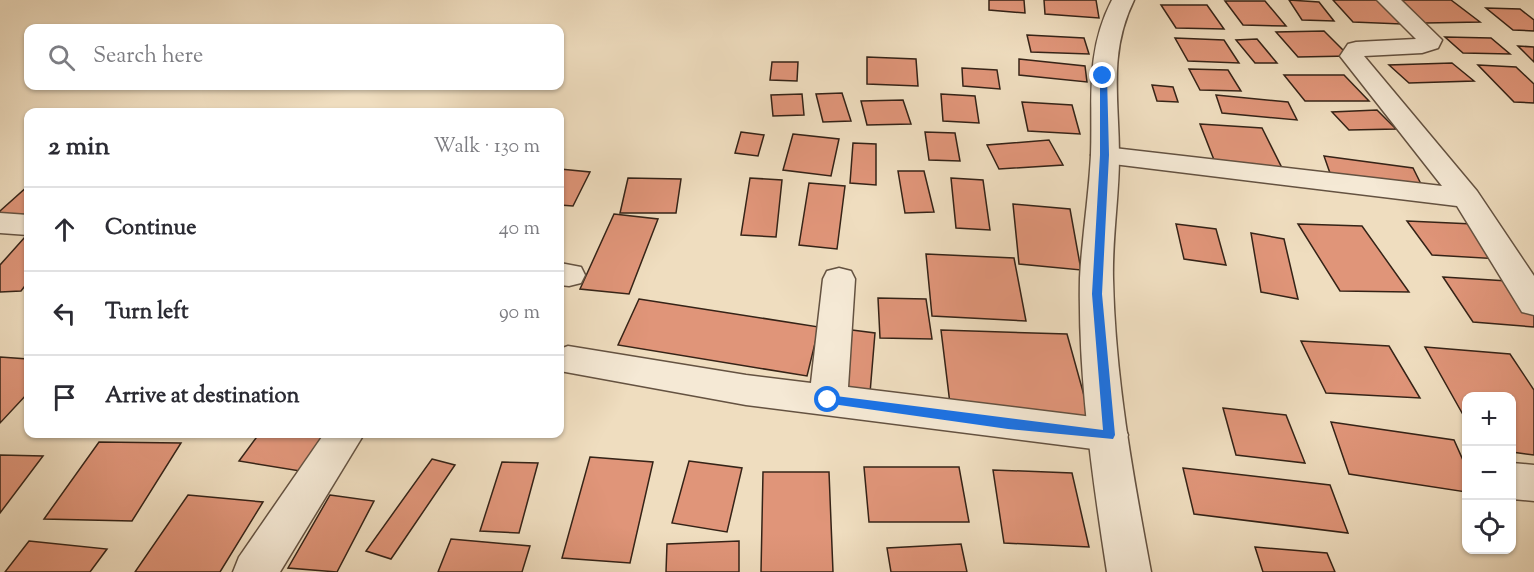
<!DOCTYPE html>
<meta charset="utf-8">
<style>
:root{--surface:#fff;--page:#f7f7f7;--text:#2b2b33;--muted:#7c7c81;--line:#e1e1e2}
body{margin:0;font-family:"Sorts Mill Goudy",serif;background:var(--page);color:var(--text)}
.controls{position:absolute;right:18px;bottom:18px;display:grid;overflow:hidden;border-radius:12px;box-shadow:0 2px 4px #0004}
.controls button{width:54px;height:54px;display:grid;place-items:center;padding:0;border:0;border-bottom:2px solid var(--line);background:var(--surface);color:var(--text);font:30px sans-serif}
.stop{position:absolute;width:18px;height:18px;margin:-14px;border:4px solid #1a73e8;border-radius:50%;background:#fff}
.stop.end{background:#1a73e8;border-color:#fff;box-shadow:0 2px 6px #0008}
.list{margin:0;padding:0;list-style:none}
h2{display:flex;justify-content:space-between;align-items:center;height:78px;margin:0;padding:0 24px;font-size:26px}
h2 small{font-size:20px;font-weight:400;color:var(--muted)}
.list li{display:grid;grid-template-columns:39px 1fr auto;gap:18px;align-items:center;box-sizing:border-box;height:84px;padding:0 24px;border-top:2px solid var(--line)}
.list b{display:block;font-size:22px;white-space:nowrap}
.list em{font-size:20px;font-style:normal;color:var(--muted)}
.icon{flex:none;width:33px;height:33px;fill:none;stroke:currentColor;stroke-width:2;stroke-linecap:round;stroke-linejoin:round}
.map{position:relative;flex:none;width:1534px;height:572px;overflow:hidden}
.search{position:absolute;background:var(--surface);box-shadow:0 2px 4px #0004;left:24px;top:24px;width:540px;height:66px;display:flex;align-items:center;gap:15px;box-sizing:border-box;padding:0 21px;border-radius:12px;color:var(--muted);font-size:22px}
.panel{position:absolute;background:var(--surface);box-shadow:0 2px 4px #0004;left:24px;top:108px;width:540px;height:330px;border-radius:12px}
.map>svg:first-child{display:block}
.building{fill:#e09579;stroke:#352317;stroke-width:1.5}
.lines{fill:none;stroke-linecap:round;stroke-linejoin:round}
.minor-casing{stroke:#645241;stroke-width:3}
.tertiary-casing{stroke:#645241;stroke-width:3}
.minor{fill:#f5e9d5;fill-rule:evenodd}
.tertiary{fill:#f5e9d5;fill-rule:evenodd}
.route{fill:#1a73e8}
</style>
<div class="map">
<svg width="1534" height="572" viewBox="0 0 1534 572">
<rect width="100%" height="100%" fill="#efddbf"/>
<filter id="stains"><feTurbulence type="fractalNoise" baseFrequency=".00333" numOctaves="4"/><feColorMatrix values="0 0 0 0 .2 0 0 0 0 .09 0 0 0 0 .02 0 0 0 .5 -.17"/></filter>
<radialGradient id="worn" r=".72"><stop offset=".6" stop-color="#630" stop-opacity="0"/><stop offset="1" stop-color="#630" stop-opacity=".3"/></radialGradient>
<g class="building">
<polygon points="989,0 1024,0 1025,13 989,10"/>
<polygon points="1044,0 1096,0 1099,18 1045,14"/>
<polygon points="1289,0 1319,2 1334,21 1302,20"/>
<polygon points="1333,0 1378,0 1401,24 1353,22"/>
<polygon points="1397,0 1451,0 1480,22 1425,23"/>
<polygon points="1225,1 1265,1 1286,26 1243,25"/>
<polygon points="1161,5 1207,5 1224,29 1176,28"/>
<polygon points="1486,8 1520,9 1534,20 1534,31 1513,30"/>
<polygon points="1324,31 1349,56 1298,57 1276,32"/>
<polygon points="1027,35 1084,38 1089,54 1031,52"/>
<polygon points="1445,37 1491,38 1510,54 1463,53"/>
<polygon points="1175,38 1224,40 1239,63 1188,61"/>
<polygon points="1257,39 1277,63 1255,63 1236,40"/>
<polygon points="1518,46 1534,47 1534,62"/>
<polygon points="867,57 916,59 918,86 867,84"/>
<polygon points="1019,59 1085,66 1087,82 1019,75"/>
<polygon points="772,62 798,62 797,81 770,80"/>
<polygon points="1452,63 1474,81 1409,83 1389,65"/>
<polygon points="1478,65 1516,67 1534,84 1534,103 1514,102"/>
<polygon points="962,68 997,70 1000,89 963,86"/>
<polygon points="1189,69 1228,70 1241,91 1200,90"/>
<polygon points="1284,75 1344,75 1369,101 1305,101"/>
<polygon points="1152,85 1173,87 1178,102 1157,101"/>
<polygon points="842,93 851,121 823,122 816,94"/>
<polygon points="802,94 804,115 773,116 771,95"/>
<polygon points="941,94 975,96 979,123 943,121"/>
<polygon points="1216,95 1288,102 1297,120 1222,113"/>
<polygon points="903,100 911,124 867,125 861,101"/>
<polygon points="1022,102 1072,105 1080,134 1028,131"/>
<polygon points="1377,110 1396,129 1349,130 1332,112"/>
<polygon points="1200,124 1262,128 1283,170 1216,165"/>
<polygon points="741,132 764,135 758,156 735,153"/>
<polygon points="925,132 955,133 960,161 929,160"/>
<polygon points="793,134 839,139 831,176 783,170"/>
<polygon points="1049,140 1063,165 999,169 987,145"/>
<polygon points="853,143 876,144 876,185 850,183"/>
<polygon points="1324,156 1413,168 1423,188 1331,176"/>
<polygon points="560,169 590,172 573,206 560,205"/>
<polygon points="898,171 924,171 934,212 905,213"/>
<polygon points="628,178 681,179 676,213 620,213"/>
<polygon points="750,178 782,180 776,237 741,235"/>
<polygon points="951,178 983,180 990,230 956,228"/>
<polygon points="809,183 845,186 837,249 799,245"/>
<polygon points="28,186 28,217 26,219 0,218 0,211"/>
<polygon points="1013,204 1070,209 1081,270 1019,264"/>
<polygon points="614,214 658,219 629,294 580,289"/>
<polygon points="1407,221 1473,224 1500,259 1432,255"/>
<polygon points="1176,224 1216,229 1226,265 1184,259"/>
<polygon points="1298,224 1362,226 1409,292 1340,291"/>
<polygon points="1251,233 1284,239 1298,299 1261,292"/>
<polygon points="25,237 28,237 28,282 21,291 0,292 0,265"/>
<polygon points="926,254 1014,258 1026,321 932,316"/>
<polygon points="1443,277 1508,281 1534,316 1534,327 1473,322"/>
<polygon points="878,298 926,299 932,339 880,338"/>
<polygon points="639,299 819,327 807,376 618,345"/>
<polygon points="852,330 875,333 870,393 846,391"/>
<polygon points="941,330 1067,334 1090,417 951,412"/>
<polygon points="1301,341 1389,346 1420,398 1326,393"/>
<polygon points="1425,347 1510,354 1534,390 1534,455 1512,452 1512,396 1466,396 1466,420"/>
<polygon points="0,357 28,359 28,393 0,423"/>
<polygon points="1223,408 1286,415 1305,463 1236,455"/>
<polygon points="1331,422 1454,440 1466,467 1466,492 1349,474"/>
<polygon points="259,434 326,434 300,471 239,461"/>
<polygon points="99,442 181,443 132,521 44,519"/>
<polygon points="0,455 43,456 0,513"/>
<polygon points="590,457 653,462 630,563 562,558"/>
<polygon points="432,459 455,465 391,559 366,551"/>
<polygon points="689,461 742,468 727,532 672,523"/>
<polygon points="502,462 538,463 519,533 480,531"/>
<polygon points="864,467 959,467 969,522 869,522"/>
<polygon points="1183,468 1330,485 1348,533 1194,514"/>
<polygon points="993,470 1072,473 1089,547 1004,543"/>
<polygon points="763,472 829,472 833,572 761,572"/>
<polygon points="188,495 263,502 220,572 135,572"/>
<polygon points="330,495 374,501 337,572 288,568"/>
<polygon points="451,539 530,546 522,572 438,572"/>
<polygon points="29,541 107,549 90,572 5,572"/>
<polygon points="739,541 739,572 666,572 667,544"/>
<polygon points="961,544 967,572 891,572 887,548"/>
<polygon points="1255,547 1327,553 1335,572 1263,572"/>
</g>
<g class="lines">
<g class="minor-casing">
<g id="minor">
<polygon points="1377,0 1401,0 1442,40 1438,48 1422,53 1364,56 1477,191 1534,276 1534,315 1522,312 1457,206 1105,163 1095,161 1091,155 1095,149 1105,147 1442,186 1340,56 1348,44 1356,42 1416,39"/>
<polygon points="0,213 28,215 28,235 0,233"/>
<polygon points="560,263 581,267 585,275 581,283 569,286 560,285"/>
<polygon points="839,268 851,271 855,279 848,387 1109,419 1123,424 1128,435 1123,446 1109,451 746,405 560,371 560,349 568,346 746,375 811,383 823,279 827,271"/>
<polygon points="324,434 364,434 280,572 233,572 239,557"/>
<polygon points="1512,463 1534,465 1534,501 1512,499"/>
</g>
</g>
<g class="tertiary-casing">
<path id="tertiary" d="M 1112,0 L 1134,0 C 1108,53 1119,100 1119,156 C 1119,197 1112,238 1113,279 C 1115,377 1133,476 1151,572 L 1107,572 C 1092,476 1078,375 1080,278 C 1082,237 1089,196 1091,155 C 1093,99 1085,52 1112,0 Z"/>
</g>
<use href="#minor" class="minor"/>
<use href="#tertiary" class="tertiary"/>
</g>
<polygon class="route" points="1103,74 1107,76 1109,155 1102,294 1115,435 1113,439 1008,429 825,403 825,396 828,395 1103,430 1092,294 1100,155 1100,76"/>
<rect width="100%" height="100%" filter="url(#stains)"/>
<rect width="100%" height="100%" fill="url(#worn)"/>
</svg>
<div class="controls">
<button>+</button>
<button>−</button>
<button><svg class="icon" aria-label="locate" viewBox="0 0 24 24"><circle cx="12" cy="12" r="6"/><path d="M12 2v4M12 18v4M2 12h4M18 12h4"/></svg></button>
</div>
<div class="stop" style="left:828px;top:400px"></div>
<div class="stop end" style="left:1103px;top:76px"></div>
<div class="search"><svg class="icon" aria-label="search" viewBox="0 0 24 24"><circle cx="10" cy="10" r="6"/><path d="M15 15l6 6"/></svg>Search here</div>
<section class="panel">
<h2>2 min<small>Walk · 130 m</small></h2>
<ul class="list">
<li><svg class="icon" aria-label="ahead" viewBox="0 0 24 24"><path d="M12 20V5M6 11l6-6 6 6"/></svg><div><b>Continue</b></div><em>40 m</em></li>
<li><svg class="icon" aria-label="left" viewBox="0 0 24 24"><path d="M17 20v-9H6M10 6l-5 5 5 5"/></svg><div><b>Turn left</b></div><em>90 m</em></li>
<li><svg class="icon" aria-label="arrive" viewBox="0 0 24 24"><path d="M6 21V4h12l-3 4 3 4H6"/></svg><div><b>Arrive at destination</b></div></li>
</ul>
</section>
</div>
